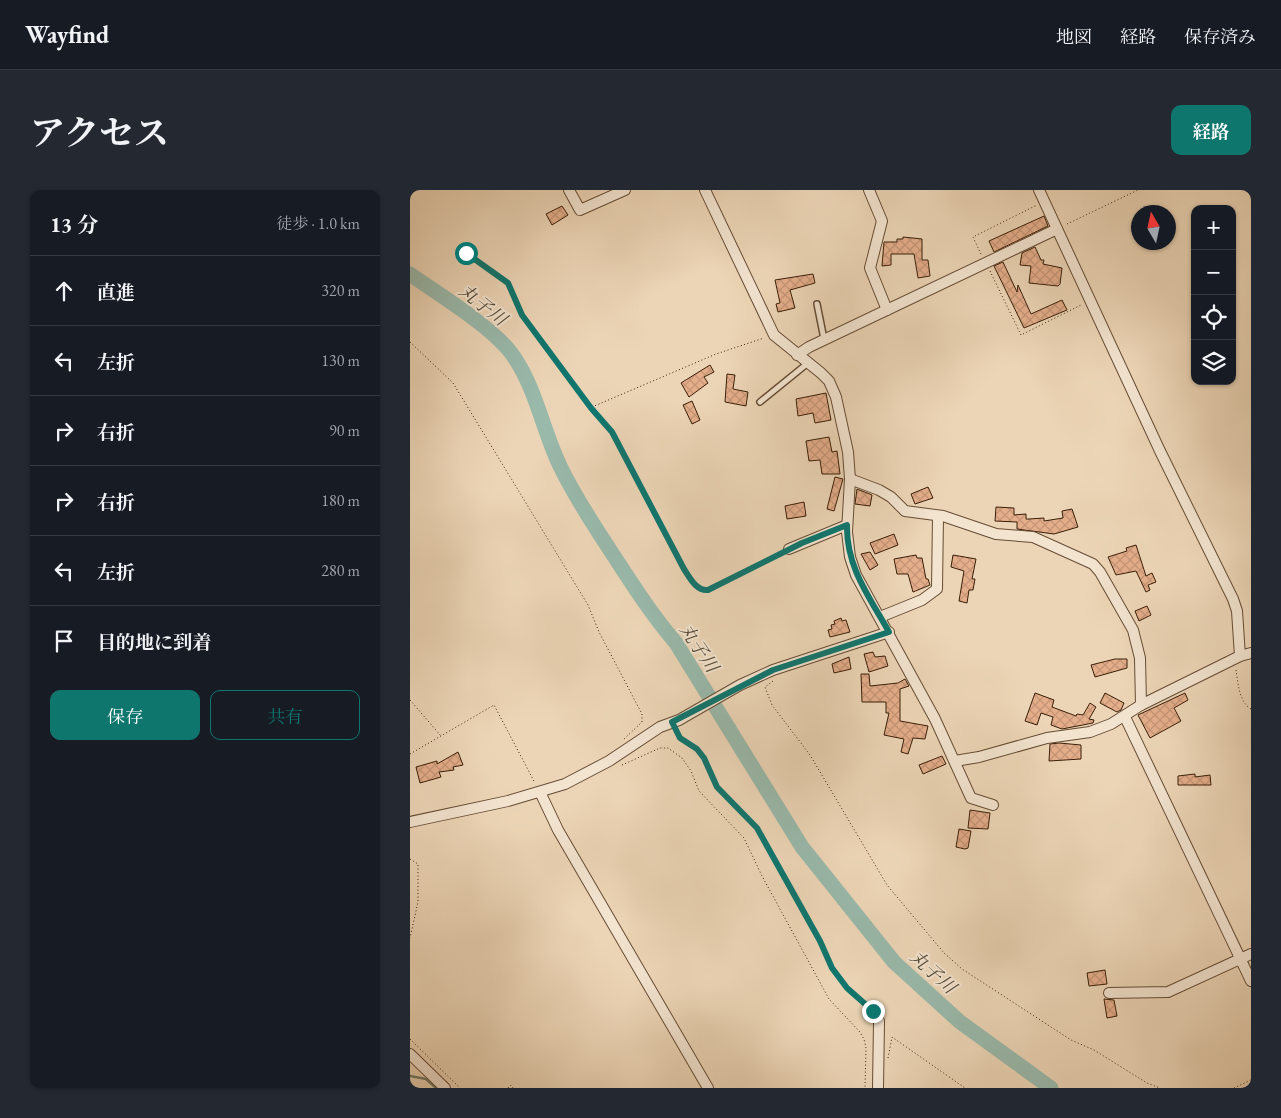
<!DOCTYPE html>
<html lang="ja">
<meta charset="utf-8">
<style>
:root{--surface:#171b24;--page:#242831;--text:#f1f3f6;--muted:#9ea1a6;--line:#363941;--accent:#0f766e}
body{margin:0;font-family:"EB Garamond","Noto Serif JP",serif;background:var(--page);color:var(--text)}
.controls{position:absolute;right:15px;top:15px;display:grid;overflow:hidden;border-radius:10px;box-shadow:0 1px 4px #0004}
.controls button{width:45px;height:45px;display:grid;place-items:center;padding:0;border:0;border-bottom:1px solid var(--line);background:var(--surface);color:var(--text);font:25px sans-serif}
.compass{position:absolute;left:721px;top:15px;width:45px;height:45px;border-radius:50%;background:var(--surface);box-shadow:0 1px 4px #0004;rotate:351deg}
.stop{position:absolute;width:15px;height:15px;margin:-11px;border:4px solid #0f766e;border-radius:50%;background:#fff}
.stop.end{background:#0f766e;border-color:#fff;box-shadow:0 1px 5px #0008}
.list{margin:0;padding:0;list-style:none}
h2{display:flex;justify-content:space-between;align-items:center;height:65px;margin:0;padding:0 20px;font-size:21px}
h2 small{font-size:16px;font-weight:400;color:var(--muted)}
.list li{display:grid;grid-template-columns:32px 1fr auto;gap:15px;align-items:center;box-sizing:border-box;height:70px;padding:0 20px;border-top:1px solid var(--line)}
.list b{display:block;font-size:19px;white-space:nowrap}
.list em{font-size:16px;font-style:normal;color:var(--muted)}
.actions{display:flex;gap:10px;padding:15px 20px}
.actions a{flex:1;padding:11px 0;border:1px solid var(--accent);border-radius:10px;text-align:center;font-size:18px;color:var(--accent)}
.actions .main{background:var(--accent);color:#fff}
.icon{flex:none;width:28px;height:28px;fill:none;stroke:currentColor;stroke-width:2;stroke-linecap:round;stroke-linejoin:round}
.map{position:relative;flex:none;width:841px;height:898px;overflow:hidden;border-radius:10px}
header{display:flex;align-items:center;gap:30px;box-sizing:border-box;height:70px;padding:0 25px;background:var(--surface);border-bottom:1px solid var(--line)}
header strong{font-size:24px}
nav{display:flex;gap:28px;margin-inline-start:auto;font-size:18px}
.intro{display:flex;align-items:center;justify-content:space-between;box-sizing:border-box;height:120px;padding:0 30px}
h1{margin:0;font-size:35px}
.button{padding:12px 22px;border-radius:10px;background:var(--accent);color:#fff;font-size:18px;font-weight:700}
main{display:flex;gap:30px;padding:0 30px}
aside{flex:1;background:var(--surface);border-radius:10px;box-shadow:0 1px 4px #0004}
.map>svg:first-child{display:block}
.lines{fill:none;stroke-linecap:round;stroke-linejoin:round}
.stream{stroke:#737b6a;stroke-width:2.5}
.river{stroke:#99b9ab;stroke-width:15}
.building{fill:url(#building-cross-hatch);stroke:#391e08}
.lane-casing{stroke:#664c34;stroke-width:8}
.street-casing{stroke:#664c34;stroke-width:12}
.path{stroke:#391e08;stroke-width:1;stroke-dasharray:1 2.5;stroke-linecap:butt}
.lane{stroke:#f3e4d0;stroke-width:5}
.street{stroke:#f3e4d0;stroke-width:10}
.route{stroke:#0f766e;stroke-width:6}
.labels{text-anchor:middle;stroke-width:4;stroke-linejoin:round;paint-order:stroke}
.water-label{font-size:18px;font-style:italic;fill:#564c39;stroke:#f3e4d0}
</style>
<header>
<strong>Wayfind</strong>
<nav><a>地図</a><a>経路</a><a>保存済み</a></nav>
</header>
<div class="intro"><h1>アクセス</h1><a class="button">経路</a></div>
<main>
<aside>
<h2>13 分<small>徒歩 · 1.0 km</small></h2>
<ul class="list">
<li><svg class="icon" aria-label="ahead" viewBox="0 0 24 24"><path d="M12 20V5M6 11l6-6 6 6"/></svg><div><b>直進</b></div><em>320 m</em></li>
<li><svg class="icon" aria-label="left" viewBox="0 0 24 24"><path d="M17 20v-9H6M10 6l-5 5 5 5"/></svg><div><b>左折</b></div><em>130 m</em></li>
<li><svg class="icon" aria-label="right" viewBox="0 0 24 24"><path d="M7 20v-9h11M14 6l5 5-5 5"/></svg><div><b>右折</b></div><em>90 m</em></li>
<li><svg class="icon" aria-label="right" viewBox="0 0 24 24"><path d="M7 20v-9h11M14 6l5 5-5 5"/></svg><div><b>右折</b></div><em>180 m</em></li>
<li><svg class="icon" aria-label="left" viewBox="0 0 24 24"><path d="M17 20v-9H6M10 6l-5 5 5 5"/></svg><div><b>左折</b></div><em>280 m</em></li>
<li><svg class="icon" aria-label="arrive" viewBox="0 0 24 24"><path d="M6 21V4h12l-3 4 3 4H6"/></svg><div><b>目的地に到着</b></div></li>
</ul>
<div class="actions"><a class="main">保存</a><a>共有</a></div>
</aside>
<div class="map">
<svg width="841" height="898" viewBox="0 0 841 898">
<defs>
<pattern id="building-cross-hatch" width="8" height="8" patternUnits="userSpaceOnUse" patternTransform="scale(1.25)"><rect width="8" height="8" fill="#e5ae8b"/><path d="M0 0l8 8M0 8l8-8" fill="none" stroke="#c59576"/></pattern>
</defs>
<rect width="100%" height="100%" fill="#ecd5b6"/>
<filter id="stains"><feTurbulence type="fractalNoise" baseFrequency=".004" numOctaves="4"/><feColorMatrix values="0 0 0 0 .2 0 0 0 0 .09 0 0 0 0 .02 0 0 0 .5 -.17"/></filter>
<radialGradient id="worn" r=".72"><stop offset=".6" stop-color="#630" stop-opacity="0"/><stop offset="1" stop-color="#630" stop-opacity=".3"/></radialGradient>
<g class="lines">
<polyline class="stream" points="0,886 16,889 26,898"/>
<path class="river" d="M 0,84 C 28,104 86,139 104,167 C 127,201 133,242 151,278 C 165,307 183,334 200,360 C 221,392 241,424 266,453 L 392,657 L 484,772 L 550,832 L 641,898"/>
</g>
<g class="building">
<polygon points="152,16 158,25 142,35 136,24"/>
<polygon points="634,26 638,36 584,62 579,51"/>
<polygon points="493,47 512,49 512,70 518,70 520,86 508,88 504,64 481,64 481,75 472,76 474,52 487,52 487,49 493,49"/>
<polygon points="625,57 631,70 634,70 633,74 652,78 650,94 648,96 619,93 621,76 610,75 612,63"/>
<polygon points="593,72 607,102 608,95 621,124 652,110 657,120 614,138 584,76"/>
<polygon points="403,84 405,93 380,100 385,118 368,122 366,114 370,113 365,90"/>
<polygon points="300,175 304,182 294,187 298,193 279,207 271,193"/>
<polygon points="317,184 325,185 323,199 338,202 336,216 315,212"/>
<polygon points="416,203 421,230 405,233 403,223 388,226 386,209"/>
<polygon points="282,211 290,230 282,234 273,215"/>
<polygon points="419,247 422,262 427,261 430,284 412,284 410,270 399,271 396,251"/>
<polygon points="425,287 433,289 424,321 417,319"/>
<polygon points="518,297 523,308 505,314 501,304"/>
<polygon points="447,299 462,305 460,316 445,314"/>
<polygon points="394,312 396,326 377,329 375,316"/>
<polygon points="586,317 604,318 604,325 616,324 616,329 619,329 634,328 634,331 653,328 652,321 662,319 668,337 644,344 607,339 607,332 585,331"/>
<polygon points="484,344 488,355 465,364 460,353"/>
<polygon points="726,355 736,386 742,383 746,392 738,395 740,400 736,402 726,381 706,385 698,367 717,361 716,358"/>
<polygon points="460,362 468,375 460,380 451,364"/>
<polygon points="506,365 507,368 512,368 516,389 518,389 520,395 503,402 498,384 487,384 484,369"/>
<polygon points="543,365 566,369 562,389 565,389 563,400 559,400 557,413 549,411 554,381 541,377"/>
<polygon points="737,416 741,425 729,431 725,421"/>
<polygon points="431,428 432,431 436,430 440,442 420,447 418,440 422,439 421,435 425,434 424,431"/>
<polygon points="463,462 465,467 475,466 478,476 459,482 454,464"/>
<polygon points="439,467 441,479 424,483 422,474"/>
<polygon points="705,469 717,469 717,478 685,487 681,475"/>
<polygon points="451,484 459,484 460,496 488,493 495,489 499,496 490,499 490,531 518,536 515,549 503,548 498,564 491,562 494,549 474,545 479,523 476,523 476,512 452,512"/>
<polygon points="625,503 644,510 642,517 666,526 667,524 673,525 680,513 686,517 679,529 684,530 683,533 652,539 641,535 643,527 631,523 627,535 615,531"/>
<polygon points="695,503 714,513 711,520 707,522 690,513"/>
<polygon points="775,503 778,510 764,518 771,531 740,548 728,525"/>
<polygon points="649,553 671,555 671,569 639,571 640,554"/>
<polygon points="48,562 53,575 43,577 44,580 29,582 31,587 10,593 6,577 27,571 27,574"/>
<polygon points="532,566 536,574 513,584 509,575"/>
<polygon points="785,584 785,587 800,585 801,595 768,595 768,586"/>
<polygon points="560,620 580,623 578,639 558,638"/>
<polygon points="549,639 561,641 558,658 555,659 546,657"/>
<polygon points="695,780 697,794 679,796 677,783"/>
<polygon points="694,809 704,810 707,826 697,828"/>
</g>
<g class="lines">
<g class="lane-casing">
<g id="lane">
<polyline points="407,114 414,149"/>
<polyline points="350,212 398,173"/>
</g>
</g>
<g class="street-casing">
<g id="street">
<polyline points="159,0 170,20 215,0"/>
<polyline points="295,0 364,145 411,183 419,191 426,207 438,262 440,289 437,342 440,367 446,385 525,529 561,608 583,615"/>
<polyline points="459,0 472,31 460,78 477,120"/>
<polyline points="629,0 750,261 823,409 827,421 830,466"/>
<polyline points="387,165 399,157 647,39"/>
<polyline points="440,289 469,300 481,307 495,321 533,326 586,344 623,347 683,374 690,382 723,440 730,468 731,515"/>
<polyline points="379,359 437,335"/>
<polyline points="470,427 512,410 527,399 528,326"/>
<polyline points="715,527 841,791"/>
<polyline points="545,571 569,567 637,548 680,542 701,534 731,515 830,466 841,463"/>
<polyline points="130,602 148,640 298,898"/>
<polyline points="0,632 98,611 155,594 199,571 250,537 269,530 330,495 363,480 479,442"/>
<polyline points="699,803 758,802 841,764"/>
<polyline points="0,864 35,898"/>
<polyline points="468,898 469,831"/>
</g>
</g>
<g class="path">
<polyline points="657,34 728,0"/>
<path d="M 56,63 L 98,93 L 106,115 L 112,125 L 181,218 L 202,242 L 274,379 C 280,388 286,401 298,400 L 371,363"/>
<polyline points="571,64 563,47 627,15"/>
<polyline points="580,81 611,145 671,115"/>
<polyline points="0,152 43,193 178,415 189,442 232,524 232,532 213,550"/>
<polyline points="182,217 306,164 354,148"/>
<path d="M 826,480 C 828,493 829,512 841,519"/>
<polyline points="363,491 355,497 362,515 400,565 477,695 534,763 552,779 661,850 684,860 737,893 750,898"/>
<polyline points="0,510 31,546"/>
<polyline points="267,542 271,548 287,559 294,568 307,597 347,638 410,751 422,778 437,798 464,823"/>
<polyline points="0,564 84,515 125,593"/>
<polyline points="212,575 250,558 258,558 272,568 281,581 289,601 334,648 352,686 419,809 449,841 454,849 456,858 455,898"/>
<polyline points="0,669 8,674 8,712 0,748"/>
<polyline points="0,849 50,898"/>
<polyline points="478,868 482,847 555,898"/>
<polyline points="98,898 101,895 103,898"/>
<polyline points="824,898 841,890"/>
</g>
<use href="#lane" class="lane"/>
<use href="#street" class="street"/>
</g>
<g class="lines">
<path class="route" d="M 56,63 L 98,93 L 112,125 L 181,218 L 202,242 L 274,379 C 280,388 286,401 298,400 L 392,353 L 437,335 C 436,377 460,408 479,442 L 363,480 L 262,532 L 270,548 L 287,559 L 294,568 L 307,597 L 347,638 L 410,751 L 422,778 L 437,798 L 463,821"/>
</g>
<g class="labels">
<g class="water-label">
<text transform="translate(73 115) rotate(38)" y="6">丸子川</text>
<text transform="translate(289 458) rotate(56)" y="6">丸子川</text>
<text transform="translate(523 782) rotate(42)" y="6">丸子川</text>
</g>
</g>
<rect width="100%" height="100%" filter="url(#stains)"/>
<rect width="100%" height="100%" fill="url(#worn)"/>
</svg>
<div class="controls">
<button>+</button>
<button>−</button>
<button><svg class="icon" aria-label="locate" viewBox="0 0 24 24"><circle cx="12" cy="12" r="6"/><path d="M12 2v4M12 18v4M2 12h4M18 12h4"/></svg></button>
<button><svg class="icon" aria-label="layers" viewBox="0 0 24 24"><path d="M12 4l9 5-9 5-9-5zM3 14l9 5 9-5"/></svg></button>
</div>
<svg class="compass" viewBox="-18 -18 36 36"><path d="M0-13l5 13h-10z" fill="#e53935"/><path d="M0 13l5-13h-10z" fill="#9ea1a6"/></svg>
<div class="stop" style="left:56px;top:63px"></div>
<div class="stop end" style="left:463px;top:821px"></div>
</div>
</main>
